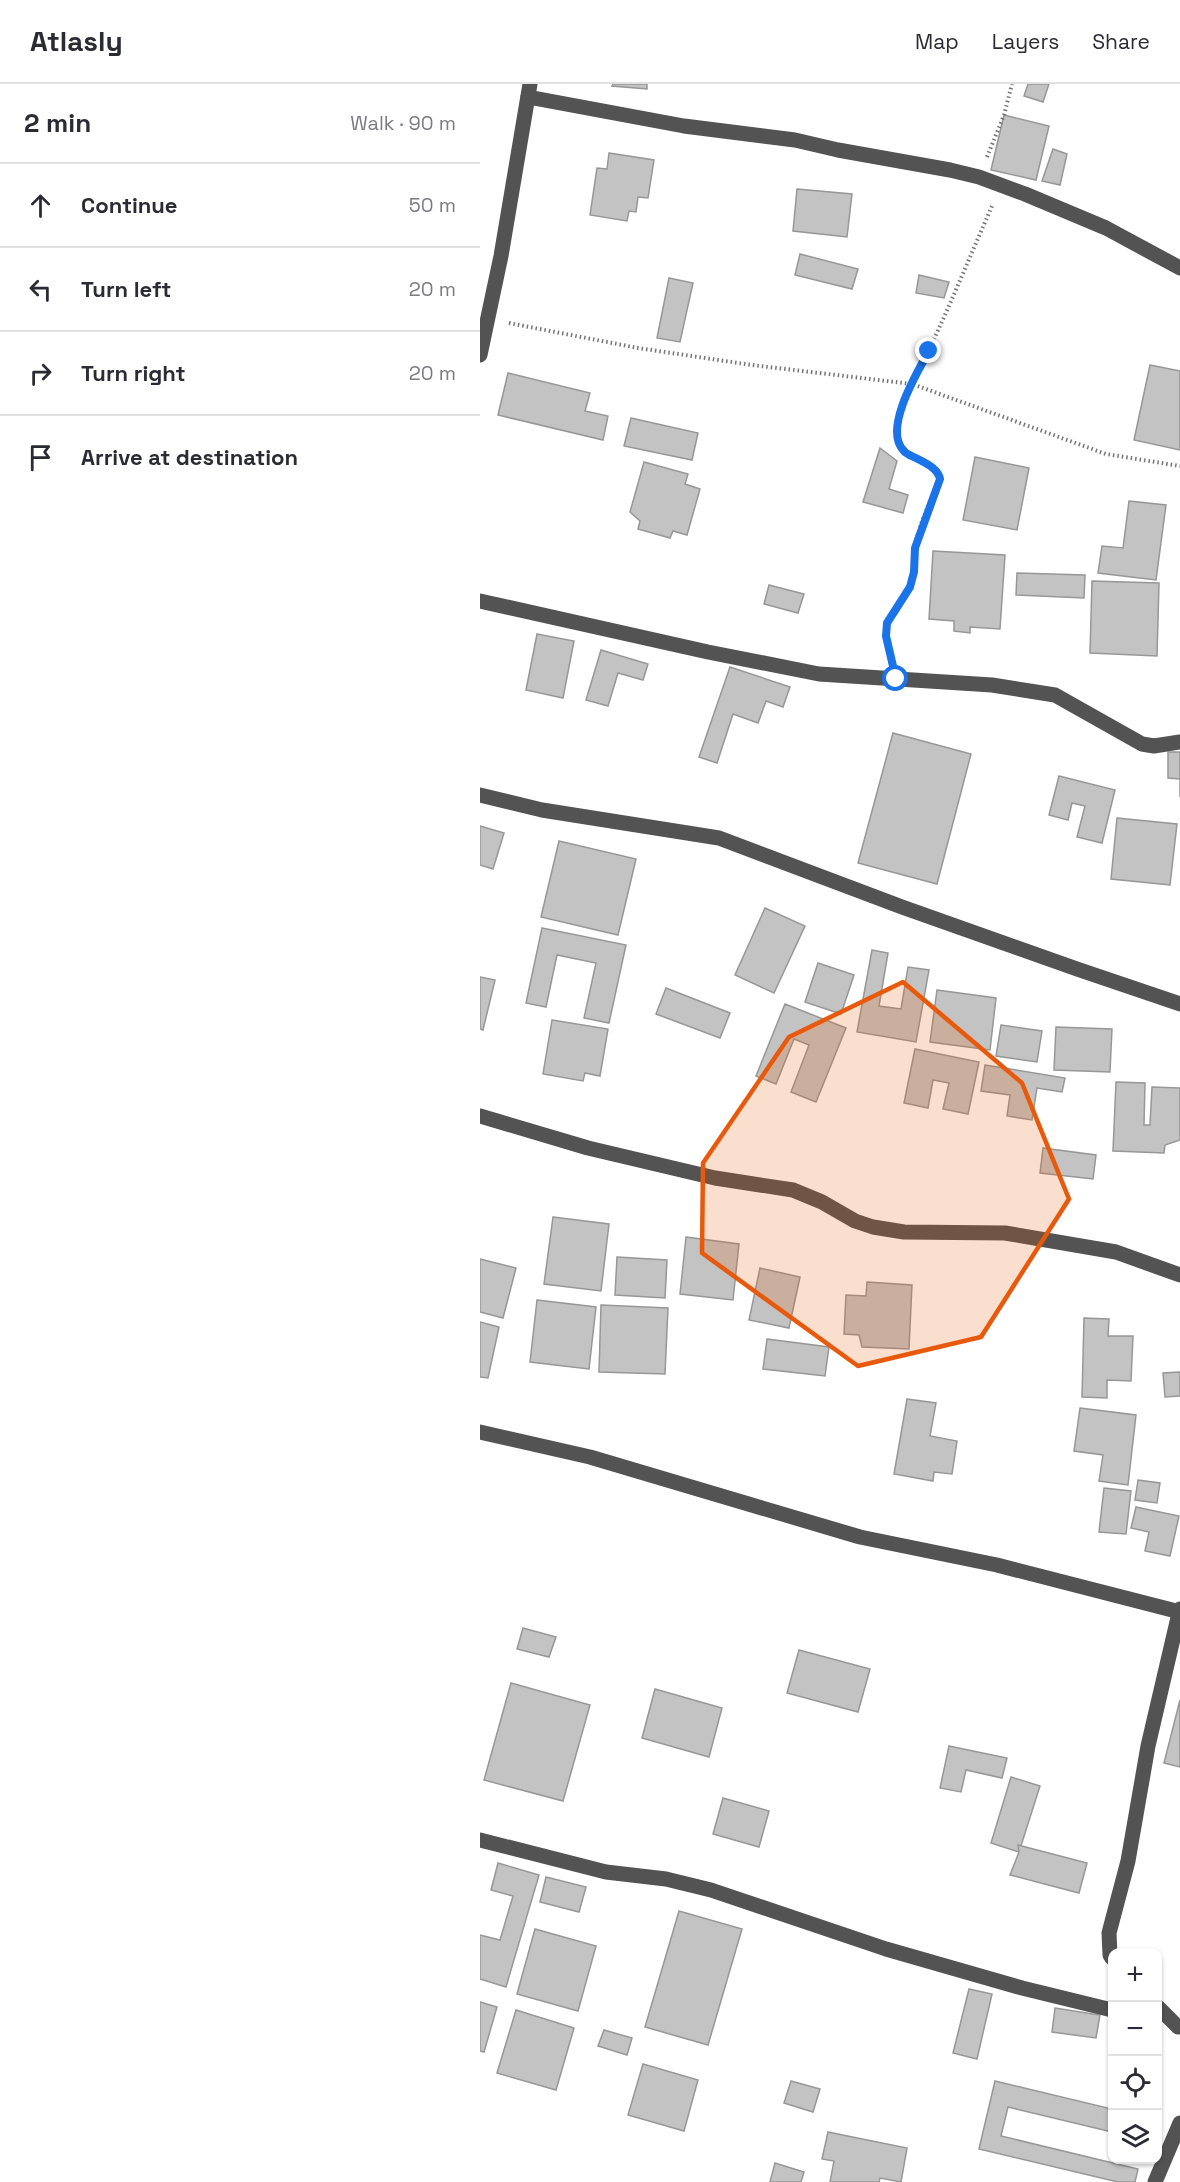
<!DOCTYPE html>
<meta charset="utf-8">
<style>
:root{--surface:#fff;--page:#f2f2f3;--text:#2b2b33;--muted:#7c7c81;--line:#e1e1e2}
body{margin:0;font-family:"Space Grotesk",sans-serif;background:var(--page);color:var(--text)}
.controls{position:absolute;right:18px;bottom:18px;display:grid;overflow:hidden;border-radius:12px;box-shadow:0 2px 4px #0004}
.controls button{width:54px;height:54px;display:grid;place-items:center;padding:0;border:0;border-bottom:2px solid var(--line);background:var(--surface);color:var(--text);font:30px sans-serif}
.stop{position:absolute;width:18px;height:18px;margin:-14px;border:4px solid #1a73e8;border-radius:50%;background:#fff}
.stop.end{background:#1a73e8;border-color:#fff;box-shadow:0 2px 6px #0008}
.list{margin:0;padding:0;list-style:none}
h2{display:flex;justify-content:space-between;align-items:center;height:78px;margin:0;padding:0 24px;font-size:26px}
h2 small{font-size:20px;font-weight:400;color:var(--muted)}
.list li{display:grid;grid-template-columns:39px 1fr auto;gap:18px;align-items:center;box-sizing:border-box;height:84px;padding:0 24px;border-top:2px solid var(--line)}
.list b{display:block;font-size:22px;white-space:nowrap}
.list em{font-size:20px;font-style:normal;color:var(--muted)}
.icon{flex:none;width:33px;height:33px;fill:none;stroke:currentColor;stroke-width:2;stroke-linecap:round;stroke-linejoin:round}
.map{position:relative;flex:none;width:700px;height:2098px;overflow:hidden}
header{display:flex;align-items:center;gap:36px;box-sizing:border-box;height:84px;padding:0 30px;background:var(--surface);border-bottom:2px solid var(--line)}
header strong{font-size:28px}
nav{display:flex;gap:33px;margin-inline-start:auto;font-size:21px}
main{display:flex}
aside{flex:1;background:var(--surface)}
.map>svg:first-child{display:block}
.building{fill:#c3c3c3;stroke:#979797;stroke-width:1.5}
.lines{fill:none;stroke-linecap:round;stroke-linejoin:round}
.path{stroke:#757575;stroke-width:4;stroke-dasharray:1.5 3;stroke-linecap:butt}
.minor{stroke:#535353;stroke-width:15}
.route{stroke:#1a73e8;stroke-width:8}
.marked{fill:#e8590c;fill-opacity:0.2;stroke:#e8590c;stroke-width:4.5;stroke-linejoin:round}
</style>
<header>
<strong>Atlasly</strong>
<nav><a>Map</a><a>Layers</a><a>Share</a></nav>
</header>
<main>
<aside>
<h2>2 min<small>Walk · 90 m</small></h2>
<ul class="list">
<li><svg class="icon" aria-label="ahead" viewBox="0 0 24 24"><path d="M12 20V5M6 11l6-6 6 6"/></svg><div><b>Continue</b></div><em>50 m</em></li>
<li><svg class="icon" aria-label="left" viewBox="0 0 24 24"><path d="M17 20v-9H6M10 6l-5 5 5 5"/></svg><div><b>Turn left</b></div><em>20 m</em></li>
<li><svg class="icon" aria-label="right" viewBox="0 0 24 24"><path d="M7 20v-9h11M14 6l5 5-5 5"/></svg><div><b>Turn right</b></div><em>20 m</em></li>
<li><svg class="icon" aria-label="arrive" viewBox="0 0 24 24"><path d="M6 21V4h12l-3 4 3 4H6"/></svg><div><b>Arrive at destination</b></div></li>
</ul>
</aside>
<div class="map">
<svg width="700" height="2098" viewBox="0 0 700 2098">
<rect width="100%" height="100%" fill="#fff"/>
<g class="building">
<polygon points="133,0 167,0 167,5 132,2"/>
<polygon points="548,0 569,0 563,18 544,12"/>
<polygon points="524,31 569,42 556,96 511,86"/>
<polygon points="573,65 587,70 580,101 562,97"/>
<polygon points="129,69 174,76 168,114 158,113 156,128 149,127 147,137 110,131 117,84 127,85"/>
<polygon points="317,105 372,110 367,153 313,147"/>
<polygon points="320,170 378,185 372,205 315,191"/>
<polygon points="439,191 469,198 464,214 436,209"/>
<polygon points="189,194 213,199 200,258 177,254"/>
<polygon points="670,281 700,287 700,366 654,356"/>
<polygon points="28,289 110,309 105,327 128,332 123,356 18,331"/>
<polygon points="151,334 218,349 212,376 144,362"/>
<polygon points="400,364 417,377 409,405 428,411 423,429 383,418"/>
<polygon points="495,373 549,384 537,446 483,436"/>
<polygon points="164,378 208,390 205,400 220,405 207,451 193,447 190,454 158,445 160,437 150,428"/>
<polygon points="649,417 686,421 676,496 618,489 622,462 643,464"/>
<polygon points="453,467 525,471 520,545 490,543 490,549 474,547 474,537 449,535"/>
<polygon points="537,489 605,491 604,514 536,511"/>
<polygon points="612,497 679,499 677,572 610,569"/>
<polygon points="289,501 324,510 318,529 284,520"/>
<polygon points="57,550 94,557 83,614 46,606"/>
<polygon points="121,566 168,580 163,596 138,589 128,622 106,616"/>
<polygon points="250,583 310,603 303,623 286,617 278,639 253,630 237,679 219,673"/>
<polygon points="413,649 491,670 457,800 378,779"/>
<polygon points="688,668 700,668 700,713 700,695 688,694"/>
<polygon points="579,692 635,706 622,759 597,753 605,722 592,719 588,736 569,731"/>
<polygon points="637,734 697,740 690,801 631,795"/>
<polygon points="0,742 24,749 13,785 0,781"/>
<polygon points="79,757 156,775 138,851 61,833"/>
<polygon points="285,824 325,842 294,909 255,891"/>
<polygon points="62,844 146,861 129,939 104,934 116,879 77,871 66,923 46,919"/>
<polygon points="392,866 408,869 399,922 421,925 428,883 449,886 436,958 377,948"/>
<polygon points="338,879 374,891 361,930 325,918"/>
<polygon points="0,893 15,896 3,946 0,945"/>
<polygon points="186,904 250,929 240,954 176,930"/>
<polygon points="457,906 516,914 510,966 450,958"/>
<polygon points="305,920 366,944 336,1018 311,1008 329,961 314,955 296,1000 276,992"/>
<polygon points="72,936 128,945 120,992 105,989 103,997 63,990"/>
<polygon points="521,941 562,947 557,978 516,972"/>
<polygon points="576,943 632,945 630,988 574,986"/>
<polygon points="435,965 499,978 488,1030 463,1025 469,999 453,996 448,1024 424,1019"/>
<polygon points="505,981 585,994 582,1008 557,1004 552,1036 527,1032 530,1011 501,1007"/>
<polygon points="636,998 665,999 664,1041 670,1041 672,1003 700,1004 700,1056 685,1061 684,1069 633,1067"/>
<polygon points="563,1064 616,1071 613,1095 560,1089"/>
<polygon points="73,1133 129,1140 121,1207 64,1200"/>
<polygon points="206,1153 259,1160 253,1216 200,1210"/>
<polygon points="137,1173 187,1176 185,1214 135,1211"/>
<polygon points="0,1175 36,1184 23,1234 0,1228"/>
<polygon points="280,1184 320,1193 309,1244 269,1236"/>
<polygon points="387,1198 432,1201 429,1265 382,1263 379,1251 364,1250 366,1211 386,1212"/>
<polygon points="57,1216 116,1223 109,1285 50,1278"/>
<polygon points="121,1221 188,1224 185,1290 119,1288"/>
<polygon points="604,1234 629,1235 628,1252 653,1252 651,1297 627,1296 627,1314 602,1313"/>
<polygon points="0,1238 19,1243 8,1294 0,1293"/>
<polygon points="287,1255 349,1263 345,1292 283,1285"/>
<polygon points="700,1288 700,1312 685,1313 683,1289"/>
<polygon points="427,1315 456,1319 450,1352 477,1357 472,1390 454,1388 453,1397 414,1390"/>
<polygon points="600,1324 656,1331 648,1401 619,1397 623,1371 594,1367"/>
<polygon points="658,1396 680,1399 677,1419 655,1416"/>
<polygon points="624,1404 651,1407 646,1450 619,1448"/>
<polygon points="656,1423 699,1432 690,1472 665,1467 669,1448 651,1444"/>
<polygon points="43,1544 76,1553 69,1573 37,1565"/>
<polygon points="319,1566 390,1585 378,1628 307,1609"/>
<polygon points="31,1599 110,1621 83,1717 4,1696"/>
<polygon points="175,1605 242,1624 229,1673 162,1654"/>
<polygon points="700,1616 700,1683 684,1679"/>
<polygon points="469,1662 527,1674 522,1694 486,1686 481,1708 460,1704"/>
<polygon points="531,1693 560,1702 539,1768 511,1759"/>
<polygon points="243,1714 289,1727 279,1763 233,1750"/>
<polygon points="538,1761 607,1779 599,1809 530,1791 539,1768"/>
<polygon points="18,1779 59,1791 26,1903 0,1895 0,1851 20,1856 33,1812 11,1806"/>
<polygon points="66,1793 106,1803 99,1828 60,1818"/>
<polygon points="199,1827 262,1845 228,1961 165,1943"/>
<polygon points="55,1845 116,1862 98,1927 37,1910"/>
<polygon points="489,1905 512,1910 497,1975 473,1969"/>
<polygon points="0,1918 17,1923 4,1968 0,1967"/>
<polygon points="575,1924 620,1931 616,1954 572,1948"/>
<polygon points="36,1926 94,1944 76,2006 17,1989"/>
<polygon points="124,1946 152,1954 147,1971 118,1962"/>
<polygon points="163,1980 218,1996 204,2047 148,2031"/>
<polygon points="311,1997 340,2005 333,2028 304,2019"/>
<polygon points="515,1997 632,2025 632,2048 528,2023 521,2052 658,2085 655,2098 638,2098 499,2065"/>
<polygon points="348,2048 427,2064 421,2098 400,2094 399,2098 350,2098 354,2077 342,2075"/>
<polygon points="295,2079 324,2088 321,2098 290,2098"/>
</g>
<g class="lines">
<g class="path">
<polyline points="507,73 524,31 532,0"/>
<polyline points="29,239 158,264 272,281 432,300 626,370 700,382"/>
<path d="M 410,571 C 400,527 417,537 430,503 C 436,489 432,475 435,461 C 440,438 451,416 460,395 C 455,371 418,381 417,346 C 416,318 438,291 449,266 C 471,219 491,170 512,122"/>
</g>
<g class="minor">
<polyline points="48,13 204,42 315,56 358,66 470,86 499,93 545,110 626,144 700,184"/>
<polyline points="0,271 21,172 50,0"/>
<polyline points="0,517 228,568 339,590 512,601 575,611 662,660 674,662 700,658"/>
<polyline points="0,711 62,726 239,754 422,823 597,885 700,920"/>
<polyline points="0,1032 108,1064 235,1094 313,1106 342,1118 375,1137 393,1143 424,1148 525,1149 636,1168 700,1191"/>
<polyline points="0,1348 110,1373 380,1453 517,1481 700,1528"/>
<polyline points="0,1756 126,1788 186,1795 231,1806 406,1865 542,1904 632,1926"/>
<polyline points="632,1874 630,1871 629,1849 648,1777 668,1662 700,1525"/>
<polyline points="678,1923 698,1943"/>
<polyline points="675,2098 700,2039"/>
</g>
</g>
<g class="lines">
<path class="route" d="M 416,595 L 406,552 L 407,539 L 430,503 L 434,488 L 435,464 L 460,395 C 458,384 445,379 436,374 C 432,372 426,370 424,367 C 402,346 438,287 449,267"/>
</g>
<path class="marked" d="M 423,898 L 542,999 L 589,1115 L 501,1253 L 378,1282 L 222,1169 L 223,1079 L 309,953 Z"/>
</svg>
<div class="controls">
<button>+</button>
<button>−</button>
<button><svg class="icon" aria-label="locate" viewBox="0 0 24 24"><circle cx="12" cy="12" r="6"/><path d="M12 2v4M12 18v4M2 12h4M18 12h4"/></svg></button>
<button><svg class="icon" aria-label="layers" viewBox="0 0 24 24"><path d="M12 4l9 5-9 5-9-5zM3 14l9 5 9-5"/></svg></button>
</div>
<div class="stop" style="left:416px;top:595px"></div>
<div class="stop end" style="left:449px;top:267px"></div>
</div>
</main>
